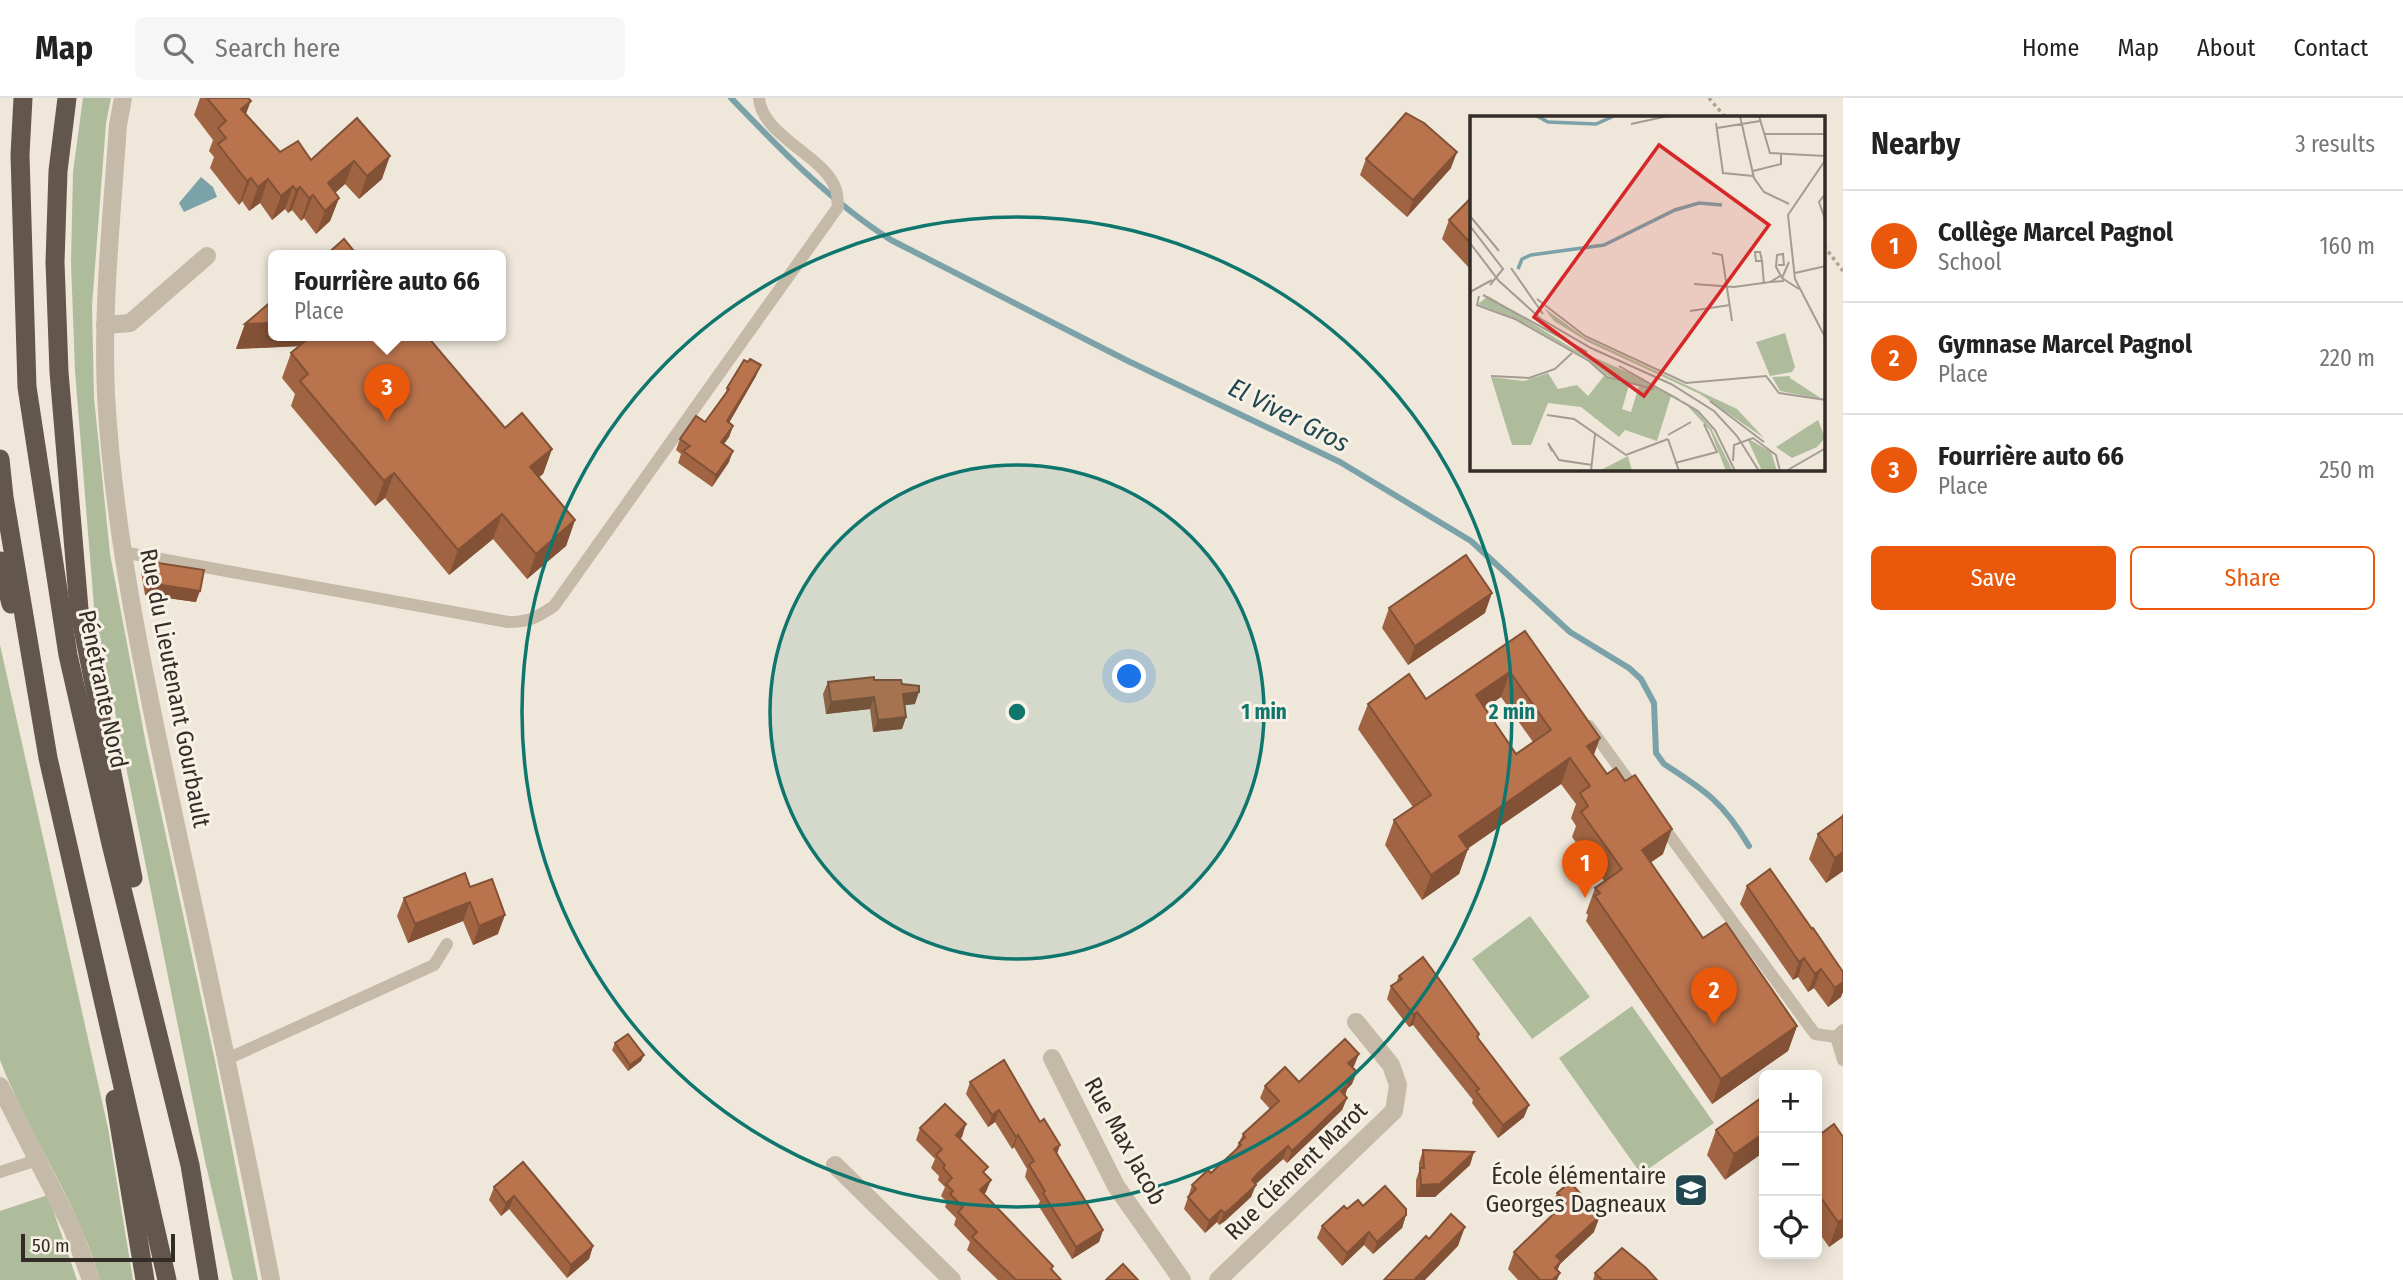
<!DOCTYPE html>
<meta charset="utf-8">
<style>
:root{--surface:#fff;--page:#f6f6f6;--text:#222;--muted:#767676;--line:#e0e0e0;--accent:#ea580c}
body{margin:0;font-family:"Fira Sans Condensed",sans-serif;background:var(--page);color:var(--text)}
.controls{position:absolute;right:21px;bottom:21px;display:grid;overflow:hidden;border-radius:10px;box-shadow:0 4px 18px #0003}
.controls button{width:63px;height:63px;display:grid;place-items:center;padding:0;border:0;border-bottom:2px solid var(--line);background:var(--surface);color:var(--text);font:35px sans-serif}
.scale{position:absolute;left:21px;bottom:18px;width:154px;box-sizing:border-box;padding-left:7px;border:4px solid #332c27;border-top:0;font-size:19px;line-height:24px;white-space:nowrap;color:#332c27;-webkit-text-stroke:5px #f7f1e6;paint-order:stroke}
.you{position:absolute;left:1130px;top:579px;width:24px;height:24px;margin:-18px;border:5px solid #fff;border-radius:50%;background:#1a73e8;box-shadow:0 0 0 10px #1a73e833}
.badge{display:grid;place-items:center;width:46px;height:46px;border-radius:50%;background:var(--accent);color:#fff;font-size:23px;font-weight:700}
.pin{position:absolute;translate:-50% -58px;filter:drop-shadow(0 2px 4px #0008)}
.pin::after{content:'';position:absolute;top:37px;width:24px;height:21px;background:inherit;clip-path:polygon(0 0,100% 0,50% 100%)}
.popup{position:absolute;left:268px;top:152px;width:238px;height:91px;box-sizing:border-box;display:grid;place-content:center;border-radius:10px;background:var(--surface);filter:drop-shadow(0 2px 5px #0005);font-size:23px;white-space:nowrap;color:var(--muted)}
.popup b{font-size:26px;color:var(--text)}
.popup::after{content:'';position:absolute;left:50%;top:100%;margin-left:-14px;border:14px solid transparent;border-top-color:var(--surface)}
.list{margin:0;padding:0;list-style:none}
h2{display:flex;justify-content:space-between;align-items:center;height:91px;margin:0;padding:0 28px;font-size:30px}
h2 small{font-size:23px;font-weight:400;color:var(--muted)}
.list li{display:grid;grid-template-columns:46px 1fr auto;gap:21px;align-items:center;box-sizing:border-box;height:112px;padding:0 28px;border-top:2px solid var(--line)}
.list b{display:block;font-size:26px;white-space:nowrap}
.list p{margin:0;font-size:23px;white-space:nowrap;color:var(--muted)}
.list em{font-size:23px;font-style:normal;color:var(--muted)}
.actions{display:flex;gap:14px;padding:21px 28px}
.actions a{flex:1;padding:16px 0;border:2px solid var(--accent);border-radius:10px;text-align:center;font-size:24px;color:var(--accent)}
.actions .main{background:var(--accent);color:#fff}
.icon{flex:none;width:38px;height:38px;fill:none;stroke:currentColor;stroke-width:2;stroke-linecap:round;stroke-linejoin:round}
.map{position:relative;flex:none;width:1843px;height:1182px;overflow:hidden}
header{display:flex;align-items:center;gap:42px;box-sizing:border-box;height:98px;padding:0 35px;background:var(--surface);border-bottom:2px solid var(--line)}
header strong{font-size:33px}
nav{display:flex;gap:38px;margin-inline-start:auto;font-size:24px}
.search{width:490px;height:63px;background:var(--page);display:flex;align-items:center;gap:18px;box-sizing:border-box;padding:0 24px;border-radius:10px;color:var(--muted);font-size:26px}
main{display:flex}
aside{flex:1;background:var(--surface)}
.map>svg:first-child{display:block}
.green{fill:#aebc9c}
.water{fill:#7ca2a9}
.lines{fill:none;stroke-linecap:round;stroke-linejoin:round}
.stream{stroke:#7ca2a9;stroke-width:6}
.path{stroke:#b1a392;stroke-width:3.5;stroke-dasharray:3.5 3.5;stroke-linecap:butt}
.service{stroke:#c5b9a8;stroke-width:12}
.minor{stroke:#c5b9a8;stroke-width:18}
.trunk{stroke:#63564c;stroke-width:19}
.wall{fill:#a06442;fill-rule:evenodd}
.shaded-wall{fill:#825136}
.building{fill:#ba744d;stroke:#825136;stroke-width:2;fill-rule:evenodd}
.ring{fill:none;stroke:#0f766e;stroke-width:3.5}
.labels{text-anchor:middle;stroke-width:6;stroke-linejoin:round;paint-order:stroke}
.street-label{font-size:24px;fill:#332c27;stroke:#f7f1e6}
.poi-label{font-size:24px;fill:#332c27;stroke:#f7f1e6;text-anchor:end}
.water-label{font-size:26px;font-style:italic;fill:#214750;stroke:#f7f1e6}
.inset-river{fill:none;stroke:#7ca2a9;stroke-width:3.5}
.inset-road{fill:none;stroke:#a49c92;stroke-width:2}
.view{fill:#d62828;fill-opacity:0.15;stroke:#d62828;stroke-width:3.5}
.inset-edge{fill:none;stroke:#332c27;stroke-width:3.5}
.centre{fill:#0f766e;stroke:#f7f1e6;stroke-width:3.5}
.ring-label{font-size:21px;text-anchor:middle;font-weight:bold;fill:#0f766e;stroke:#f7f1e6;stroke-width:6;stroke-linejoin:round;paint-order:stroke}
</style>
<header>
<strong>Map</strong>
<div class="search"><svg class="icon" aria-label="search" viewBox="0 0 24 24"><circle cx="10" cy="10" r="6"/><path d="M15 15l6 6"/></svg>Search here</div>
<nav><a>Home</a><a>Map</a><a>About</a><a>Contact</a></nav>
</header>
<main>
<div class="map">
<svg width="1843" height="1182" viewBox="0 0 1843 1182">
<rect width="100%" height="100%" fill="#efe7da"/>
<g class="green">
<polygon points="83,0 111,0 106,25 92,208 94,300 110,456 146,646 215,963 258,1182 233,1182 205,1063 94,509 75,273 71,164 73,74"/>
<path d="M 0,547 L 108,1030 L 133,1182 L 100,1182 C 78,1104 29,1038 0,962 Z"/>
<polygon points="1530,818 1590,899 1532,941 1472,861"/>
<polygon points="1632,908 1714,1025 1641,1076 1559,960"/>
<polygon points="48,1097 77,1182 0,1182 0,1113"/>
</g>
<polygon class="water" points="201,79 213,89 217,99 184,114 179,105"/>
<g class="lines">
<path class="stream" d="M 731,0 C 780,51 831,104 891,142 L 1126,262 L 1340,364 L 1471,443 L 1570,534 L 1629,570 L 1641,581 L 1654,605 L 1656,655 L 1664,666 C 1706,693 1723,704 1749,748"/>
<g class="path">
<polyline points="1709,0 1725,19"/>
<polyline points="1824,148 1843,173"/>
</g>
<g class="service">
<path d="M 122,454 L 508,524 C 529,524 536,520 554,508 L 838,109 C 837,104 838,97 836,92 C 826,58 762,39 759,0"/>
<polyline points="1589,628 1636,693"/>
<polyline points="1662,727 1815,936 1836,939"/>
<polyline points="1843,932 1836,939 1843,962"/>
<polyline points="227,961 434,867 447,846"/>
<polyline points="0,1074 37,1062"/>
</g>
<g class="minor">
<path d="M 123,0 L 118,27 C 112,117 102,207 106,297 C 114,442 146,585 176,727 C 209,878 242,1030 271,1182"/>
<polyline points="105,227 130,225 207,158"/>
<polyline points="1052,960 1116,1088 1182,1182"/>
<polyline points="0,988 72,1130 91,1182"/>
<polyline points="835,1067 952,1182"/>
<polyline points="1218,1182 1394,1013 1398,987 1391,967 1356,924"/>
</g>
<g class="trunk">
<polyline points="23,0 20,57 27,289 68,557 111,746 190,1067 209,1182"/>
<polyline points="67,0 58,73 55,164 59,274 79,511 133,780"/>
<polyline points="0,361 4,399 48,660 167,1182"/>
<polyline points="0,463 11,506"/>
<polyline points="115,1001 145,1182"/>
</g>
</g>
<g class="wall">
<polygon points="200,0 248,0 246,17 280,54 311,62 357,20 382,81 359,101 345,86 335,95 339,100 330,123 316,136 304,120 301,123 292,112 288,115 285,111 272,122 260,105 249,113 242,103 239,107 210,70 214,59 209,53 213,42 194,17"/>
<polygon points="1366,61 1451,70 1407,119 1360,77"/>
<polygon points="1472,99 1472,173 1442,141 1449,122"/>
<polygon points="245,226 427,238 505,330 552,351 543,376 538,379 575,422 566,448 527,481 493,441 449,477 385,400 375,408 291,308 295,296 282,280 291,255 300,248 236,251"/>
<polygon points="756,278 729,325 733,328 729,339 724,346 729,364 712,389 678,365 681,356 676,352 680,341 705,324 725,297 727,290"/>
<polygon points="145,463 196,504 145,497 141,474"/>
<polygon points="1389,510 1485,515 1408,567 1382,530"/>
<path d="M 1525,533 L 1593,657 L 1663,756 L 1650,765 L 1703,840 L 1797,928 L 1788,953 L 1712,1006 L 1586,823 L 1588,817 L 1586,815 L 1595,790 L 1604,783 L 1572,739 L 1576,728 L 1571,720 L 1576,706 L 1561,686 L 1468,750 L 1459,776 L 1422,802 L 1385,747 L 1394,722 L 1413,709 L 1358,631 L 1368,606 L 1426,601 ZM 1501,599 L 1533,644 L 1516,656 L 1485,610 Z"/>
<polygon points="874,582 902,586 915,606 904,607 906,619 902,631 873,634 870,611 826,616 823,596 828,584"/>
<polygon points="1843,715 1843,773 1826,785 1809,761 1818,736 1841,719"/>
<polygon points="1770,771 1841,899 1828,909 1814,890 1808,894 1798,879 1793,882 1740,806 1747,788"/>
<polygon points="470,789 498,836 473,847 463,823 408,845 397,818 404,800"/>
<polygon points="1399,878 1479,936 1478,940 1524,1019 1498,1040 1472,1005 1473,1002 1413,927 1409,929 1387,901 1391,888 1396,885"/>
<polygon points="615,945 644,957 641,963 628,973 612,952"/>
<polygon points="1354,968 1353,969 1352,986 1347,991 1345,998 1347,1000 1342,1012 1287,1065 1283,1061 1255,1086 1251,1099 1225,1123 1219,1127 1217,1124 1205,1135 1184,1111 1192,1087 1211,1075 1236,1051 1243,1036 1270,1011 1260,1000 1265,988 1299,984"/>
<polygon points="970,984 1057,1057 1103,1132 1099,1144 1072,1161 1038,1107 1040,1103 1025,1079 1027,1071 1014,1049 1012,1051 995,1024 988,1029 966,996"/>
<polygon points="1764,998 1725,1082 1707,1057 1716,1032"/>
<polygon points="1817,1027 1843,1139 1829,1149 1817,1132"/>
<polygon points="920,1030 962,1039 960,1041 985,1076 986,1094 984,1096 1061,1182 998,1182 967,1152 970,1144 954,1127 956,1120 945,1109 947,1104 941,1098 945,1089 938,1082 939,1078 931,1070 935,1061 916,1042"/>
<polygon points="1423,1052 1470,1067 1435,1099 1416,1099 1416,1082 1419,1073 1419,1065"/>
<polygon points="523,1064 593,1148 589,1161 567,1180 509,1111 501,1118 489,1102 494,1089"/>
<polygon points="1557,1095 1594,1134 1560,1166 1557,1172 1560,1175 1557,1182 1518,1182 1508,1171 1514,1154 1554,1115 1551,1112"/>
<polygon points="1363,1108 1406,1117 1402,1130 1373,1156 1364,1147 1342,1168 1317,1140 1322,1128 1347,1111"/>
<polygon points="1595,1175 1657,1182 1593,1182"/>
</g>
<g class="shaded-wall">
<polygon points="251,3 242,26 241,11"/>
<polygon points="1457,54 1451,70 1407,119 1413,102"/>
<polygon points="390,58 382,81 359,101 367,78"/>
<polygon points="354,63 345,86 320,108 328,85"/>
<polygon points="251,80 242,103 239,107 247,83"/>
<polygon points="268,81 260,105 249,113 258,89"/>
<polygon points="293,88 285,111 272,122 281,98"/>
<polygon points="300,89 292,112 288,115 296,92"/>
<polygon points="313,97 304,120 301,123 309,100"/>
<polygon points="339,100 330,123 316,136 325,113"/>
<polygon points="273,225 273,238 325,238 322,247 236,251 245,226"/>
<polygon points="761,267 756,278 723,335 727,323"/>
<polygon points="733,328 729,339 717,355 721,344"/>
<polygon points="552,351 543,376 521,394 530,369"/>
<polygon points="733,353 729,364 712,389 716,377"/>
<polygon points="394,375 385,400 375,408 384,383"/>
<polygon points="502,416 493,441 449,477 458,452"/>
<polygon points="575,422 566,448 527,481 536,456"/>
<polygon points="149,485 200,493 196,504 145,497"/>
<polygon points="1492,495 1485,515 1408,567 1415,548"/>
<polygon points="1510,574 1501,599 1467,623 1476,597"/>
<polygon points="919,594 915,606 899,608 903,596"/>
<polygon points="874,599 870,611 826,616 831,604"/>
<polygon points="906,619 902,631 873,634 878,622"/>
<polygon points="1600,640 1591,665 1578,673 1587,648"/>
<polygon points="1570,660 1561,686 1450,763 1459,738"/>
<polygon points="1672,731 1663,756 1632,777 1642,752"/>
<polygon points="1468,751 1459,776 1422,802 1431,777"/>
<polygon points="1843,754 1843,773 1826,785 1835,760"/>
<polygon points="470,804 463,823 408,845 415,826"/>
<polygon points="505,817 498,836 473,847 479,828"/>
<polygon points="1804,860 1798,879 1793,882 1799,864"/>
<polygon points="1821,871 1814,890 1808,894 1815,876"/>
<polygon points="1843,884 1843,894 1841,899 1828,909 1835,890"/>
<polygon points="1417,914 1413,927 1409,929 1414,917"/>
<polygon points="1797,928 1788,953 1712,1006 1721,981"/>
<polygon points="1359,956 1354,968 1344,977 1348,965"/>
<polygon points="644,957 641,963 628,973 630,967"/>
<polygon points="1357,974 1352,986 1347,991 1345,998 1341,993 1347,984"/>
<polygon points="1347,1000 1342,1012 1287,1065 1292,1053"/>
<polygon points="1529,1007 1524,1019 1498,1040 1503,1027"/>
<polygon points="999,1012 995,1024 988,1029 992,1017"/>
<polygon points="966,1026 962,1039 952,1049 956,1037"/>
<polygon points="1764,1035 1764,1054 1725,1082 1734,1056"/>
<polygon points="1018,1037 1014,1049 1012,1051 1016,1039"/>
<polygon points="1060,1047 1056,1059 1054,1051"/>
<polygon points="1288,1048 1283,1061 1254,1088 1252,1082"/>
<polygon points="1474,1054 1470,1067 1435,1099 1416,1099 1421,1087"/>
<polygon points="991,1082 986,1094 976,1105 980,1092"/>
<polygon points="1256,1087 1251,1099 1225,1123 1219,1127 1224,1115"/>
<polygon points="514,1098 509,1111 501,1118 506,1105"/>
<polygon points="1221,1112 1217,1124 1205,1135 1209,1123"/>
<polygon points="1406,1117 1402,1130 1373,1156 1377,1144"/>
<polygon points="1600,1118 1594,1134 1560,1166 1554,1180 1560,1175 1557,1182 1550,1182 1556,1158"/>
<polygon points="1843,1121 1843,1139 1829,1149 1838,1124"/>
<polygon points="1465,1129 1458,1148 1425,1182 1414,1182"/>
<polygon points="1103,1132 1099,1144 1072,1161 1076,1149"/>
<polygon points="1369,1134 1364,1147 1342,1168 1347,1155"/>
<polygon points="593,1148 589,1161 567,1180 571,1167"/>
</g>
<g class="building">
<polygon points="207,0 248,0 251,3 241,11 280,54 298,43 311,62 357,20 390,58 367,78 354,63 328,85 339,100 325,113 313,97 309,100 300,89 296,92 293,88 281,98 268,81 258,89 251,80 247,83 218,46 226,40 218,30 226,23"/>
<polygon points="1406,15 1424,25 1457,54 1413,102 1366,61"/>
<polygon points="1472,99 1472,147 1449,122"/>
<polygon points="344,141 358,158 325,158"/>
<polygon points="273,202 273,225 245,226"/>
<polygon points="311,238 427,238 505,330 522,315 552,351 530,369 575,422 536,456 502,416 458,452 394,375 384,383 300,283 308,276 291,255"/>
<polygon points="750,261 761,267 727,323 733,328 721,344 733,353 716,377 683,353 690,348 680,341 696,318 705,324 729,291 727,290 744,262 748,264"/>
<polygon points="1466,457 1492,495 1415,548 1389,510"/>
<polygon points="145,463 204,472 200,493 149,485"/>
<path d="M 1525,533 L 1600,640 L 1587,648 L 1607,676 L 1616,670 L 1625,683 L 1635,677 L 1672,731 L 1642,752 L 1703,840 L 1726,825 L 1797,928 L 1721,981 L 1595,798 L 1600,795 L 1595,790 L 1622,771 L 1581,714 L 1588,708 L 1580,695 L 1590,688 L 1570,660 L 1459,738 L 1468,751 L 1431,777 L 1394,722 L 1431,697 L 1368,606 L 1409,576 L 1426,601 ZM 1510,574 L 1551,632 L 1516,656 L 1476,597 Z"/>
<polygon points="874,579 874,582 901,582 902,586 919,588 919,594 903,596 906,619 878,622 874,599 831,604 828,584"/>
<polygon points="1843,718 1843,754 1835,760 1818,736"/>
<polygon points="1770,771 1812,831 1813,830 1843,874 1843,884 1835,890 1821,871 1815,876 1804,860 1799,864 1747,788"/>
<polygon points="465,775 470,789 492,781 505,817 479,828 470,804 415,826 404,800"/>
<polygon points="1423,859 1479,936 1477,939 1529,1007 1503,1027 1476,993 1479,991 1417,914 1414,917 1391,888 1402,881 1399,878"/>
<polygon points="628,936 644,957 630,967 615,945"/>
<polygon points="1345,941 1359,956 1348,965 1357,974 1347,984 1349,986 1341,993 1347,1000 1292,1053 1288,1048 1258,1075 1252,1082 1256,1087 1230,1111 1224,1115 1221,1112 1209,1123 1188,1099 1196,1091 1192,1087 1208,1072 1211,1075 1241,1047 1239,1045 1245,1039 1243,1036 1279,1003 1265,988 1285,969 1299,984"/>
<polygon points="1004,962 1040,1024 1044,1021 1060,1047 1054,1051 1103,1132 1076,1149 1043,1095 1045,1093 1029,1067 1034,1063 1018,1037 1016,1039 999,1012 992,1017 970,984"/>
<polygon points="1764,998 1764,1035 1734,1056 1716,1032"/>
<polygon points="945,1006 966,1026 956,1037 988,1069 983,1074 991,1082 980,1092 1053,1168 1051,1171 1061,1182 1016,1182 972,1139 977,1134 958,1114 963,1109 950,1096 953,1093 946,1086 952,1080 943,1070 945,1067 936,1057 942,1051 920,1030"/>
<polygon points="1834,1026 1843,1039 1843,1121 1838,1124 1817,1094 1817,1027 1822,1035"/>
<polygon points="1423,1052 1474,1054 1440,1086 1421,1087 1420,1070 1424,1070"/>
<polygon points="523,1064 593,1148 571,1167 514,1098 506,1105 494,1089"/>
<polygon points="1570,1084 1600,1118 1556,1158 1561,1163 1555,1170 1560,1175 1552,1182 1540,1182 1514,1154 1566,1104 1557,1095"/>
<polygon points="1385,1088 1406,1111 1406,1117 1377,1144 1369,1134 1347,1155 1322,1128 1344,1108 1347,1111 1358,1102 1363,1108"/>
<polygon points="1451,1116 1465,1129 1414,1182 1384,1182 1426,1138 1429,1141"/>
<polygon points="1622,1150 1646,1170 1657,1182 1602,1182 1595,1175"/>
<polygon points="1123,1166 1138,1182 1106,1182"/>
</g>
<circle cx="1017" cy="614" r="247" fill="#0f766e" fill-opacity=".12"/>
<g class="ring">
<circle cx="1017" cy="614" r="247"/>
<circle cx="1017" cy="614" r="495"/>
</g>
<defs>
<g id="school-square" transform="scale(1.75)"><rect x="-9" y="-9" width="18" height="18" rx="4" fill="#214750" stroke="#f7f1e6"/><path d="M0-5L7-2L0 1L-7-2ZM-4 1L0 2.5L4 1V4Q0 6-4 4Z" fill="#fff"/></g>
</defs>
<g fill-rule="evenodd">
<use href="#school-square" x="1691" y="1092"/>
</g>
<g class="labels">
<g class="street-label">
<text transform="translate(175 590) rotate(79)" y="8">Rue du Lieutenant Gourbault</text>
<text transform="translate(103 591) rotate(78)" y="8">Pénétrante Nord</text>
<text transform="translate(1125 1043) rotate(61)" y="8">Rue Max Jacob</text>
<text transform="translate(1296 1073) rotate(-44)" y="8">Rue Clément Marot</text>
</g>
<g class="poi-label">
<text x="1666" y="1086">École élémentaire<tspan x="1666" dy="28">Georges Dagneaux</tspan></text>
</g>
<g class="water-label">
<text transform="translate(1289 317) rotate(27)" y="9">El Viver Gros</text>
</g>
</g>
<g transform="translate(1470 18)">
<rect width="355" height="355" fill="#efe7da"/>
<path d="M 18,180 L 102,232 L 167,260 L 212,284 L 225,293 L 241,312 L 263,355 L 256,355 L 240,314 L 212,284 L 138,260 L 119,244 L 45,202 L 8,188 ZM 74,192 L 114,221 L 267,293 L 294,322 L 230,278 L 118,226 L 84,205 ZM 315,217 L 325,251 L 322,256 L 300,260 L 286,226 ZM 78,257 L 88,273 L 107,269 L 118,280 L 134,260 L 159,269 L 152,293 L 161,296 L 169,270 L 201,280 L 187,325 L 155,314 L 149,321 L 111,291 L 78,287 L 61,329 L 42,329 L 21,261 L 54,265 ZM 320,260 L 320,262 L 352,283 L 310,275 L 302,261 ZM 348,304 L 355,322 L 347,331 L 322,342 L 306,331 ZM 277,322 L 301,336 L 307,355 L 292,355 ZM 158,340 L 162,355 L 129,355 Z" fill="#aebc9c"/>
<path class="inset-river" d="M 67,0 L 78,6 L 126,8 L 144,0M 48,153 L 52,143 L 61,139 L 134,129 L 205,94 L 229,87 L 252,89"/>
<path class="inset-road" d="M 270,0 L 284,62 L 294,76 L 319,88M 289,0 L 300,37 L 356,40M 315,0 L 342,0M 246,7 L 253,57 L 283,60M 161,8 L 198,0M 247,12 L 290,5M 294,18 L 356,18M 356,43 L 318,99 L 325,163 L 356,223M 283,55 L 311,48 L 311,38M 356,77 L 349,86 L 356,106M 0,100 L 29,135M 0,110 L 33,153 L 20,169M 0,127 L 29,165 L 71,203 L 121,232 L 201,268 L 244,295 L 267,320 L 289,355M 242,137 L 252,139 L 262,205M 292,145 L 286,145 L 285,136 L 290,136 L 292,145 L 294,168M 319,146 L 312,162 L 329,173M 308,149 L 314,149 L 313,138 L 307,139 L 306,151 L 311,160M 41,152 L 73,198M 325,157 L 356,150M 312,159 L 300,166 L 314,165M 224,168 L 264,171 L 300,166M 0,176 L 22,164M 13,179 L 117,236M 9,180 L 7,189 L 45,203 L 119,245 L 137,261 L 184,273M 67,183 L 115,220 L 216,267 L 296,260 L 309,277 L 356,284M 220,195 L 260,189M 149,250 L 228,295 L 245,314 L 265,355M 21,260 L 59,262 L 85,253 L 102,237M 240,285 L 294,326M 77,299 L 104,303 L 156,339 L 198,323M 198,319 L 221,306M 198,323 L 209,355M 82,335 L 78,327 L 89,344 L 122,349M 263,345 L 264,329 L 283,322 L 306,339 L 310,355M 205,347 L 247,336 L 234,308M 121,355 L 125,318M 316,355 L 356,332"/>
<path class="view" d="M 189,29 L 299,109 L 174,280 L 64,201 Z"/>
<rect width="355" height="355" class="inset-edge"/>
</g>
<circle cx="1017" cy="614" r="10" class="centre"/>
<g class="ring-label">
<text x="1264" y="621">1 min</text>
<text x="1512" y="621">2 min</text>
</g>
</svg>
<div class="controls">
<button>+</button>
<button>−</button>
<button><svg class="icon" aria-label="locate" viewBox="0 0 24 24"><circle cx="12" cy="12" r="6"/><path d="M12 2v4M12 18v4M2 12h4M18 12h4"/></svg></button>
</div>
<div class="scale">50 m</div>
<div class="you"></div>
<div class="pin badge" style="left:1585px;top:800px">1</div>
<div class="pin badge" style="left:1714px;top:927px">2</div>
<div class="pin badge" style="left:387px;top:324px">3</div>
<div class="popup"><b>Fourrière auto 66</b>Place</div>
</div>
<aside>
<h2>Nearby<small>3 results</small></h2>
<ul class="list">
<li><span class="badge">1</span><div><b>Collège Marcel Pagnol</b><p>School</p></div><em>160 m</em></li>
<li><span class="badge">2</span><div><b>Gymnase Marcel Pagnol</b><p>Place</p></div><em>220 m</em></li>
<li><span class="badge">3</span><div><b>Fourrière auto 66</b><p>Place</p></div><em>250 m</em></li>
</ul>
<div class="actions"><a class="main">Save</a><a>Share</a></div>
</aside>
</main>
